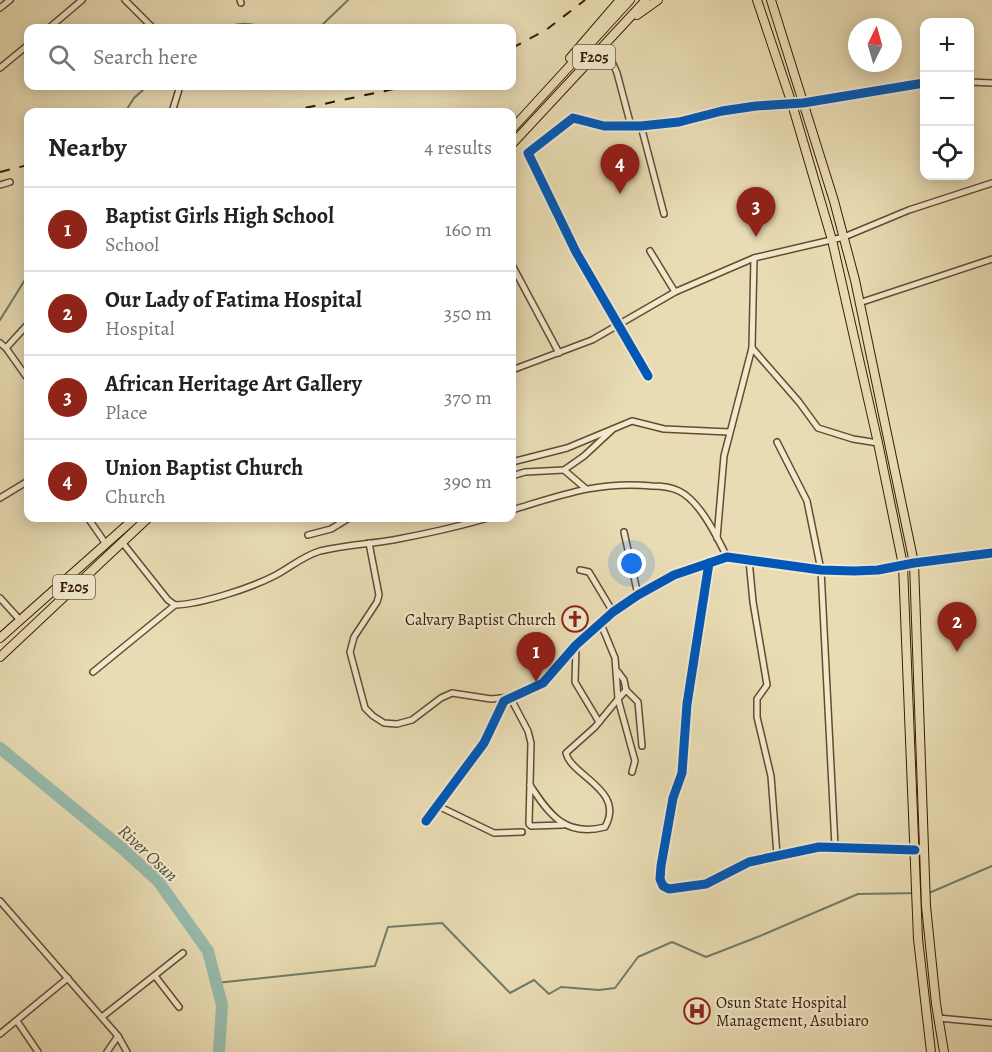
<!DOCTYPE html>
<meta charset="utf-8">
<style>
:root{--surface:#fff;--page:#f6f6f6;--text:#222;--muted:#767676;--line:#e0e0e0;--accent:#8f2418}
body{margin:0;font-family:Alegreya,serif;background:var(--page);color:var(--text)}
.controls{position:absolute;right:18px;top:18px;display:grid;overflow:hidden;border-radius:12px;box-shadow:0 3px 15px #0003}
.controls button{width:54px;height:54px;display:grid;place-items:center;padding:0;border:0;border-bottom:2px solid var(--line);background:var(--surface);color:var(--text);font:30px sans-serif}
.compass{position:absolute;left:848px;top:18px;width:54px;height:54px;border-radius:50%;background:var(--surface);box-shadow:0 3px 15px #0003;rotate:5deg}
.you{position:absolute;left:632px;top:564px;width:21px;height:21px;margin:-15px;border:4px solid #fff;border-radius:50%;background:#1a73e8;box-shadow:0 0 0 9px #1a73e833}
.badge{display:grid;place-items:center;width:39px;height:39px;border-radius:50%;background:var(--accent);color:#fff;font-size:20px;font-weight:700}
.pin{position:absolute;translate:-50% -50px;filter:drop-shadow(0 2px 3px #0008)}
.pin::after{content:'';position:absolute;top:32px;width:21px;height:18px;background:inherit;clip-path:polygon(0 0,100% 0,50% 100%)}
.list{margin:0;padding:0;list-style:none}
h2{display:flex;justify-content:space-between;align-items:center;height:78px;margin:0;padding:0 24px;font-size:26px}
h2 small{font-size:20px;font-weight:400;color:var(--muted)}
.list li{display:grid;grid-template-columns:39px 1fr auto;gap:18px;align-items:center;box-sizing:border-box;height:84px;padding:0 24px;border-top:2px solid var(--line)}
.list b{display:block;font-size:22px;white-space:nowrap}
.list p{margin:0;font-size:20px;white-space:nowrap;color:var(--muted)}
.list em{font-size:20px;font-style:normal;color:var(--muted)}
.icon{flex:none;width:33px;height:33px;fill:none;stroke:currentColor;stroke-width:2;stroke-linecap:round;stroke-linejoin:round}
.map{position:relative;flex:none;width:992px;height:1052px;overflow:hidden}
.search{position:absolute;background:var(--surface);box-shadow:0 3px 15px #0003;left:24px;top:24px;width:492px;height:66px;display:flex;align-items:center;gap:15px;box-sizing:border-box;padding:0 21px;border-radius:12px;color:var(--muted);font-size:22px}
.panel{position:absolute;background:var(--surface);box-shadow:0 3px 15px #0003;left:24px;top:108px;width:492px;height:414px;border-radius:12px}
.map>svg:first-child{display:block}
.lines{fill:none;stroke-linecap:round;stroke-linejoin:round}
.stream{stroke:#707c68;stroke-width:2}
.river{stroke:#97bcae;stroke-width:12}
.street-casing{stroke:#624c2d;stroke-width:8}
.primary-casing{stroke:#351c00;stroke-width:10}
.street{stroke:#f1e8ce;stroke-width:5}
.primary{stroke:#e9dcb4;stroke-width:8}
.rail{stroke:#351c00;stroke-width:2;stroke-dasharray:10 10;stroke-linecap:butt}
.cycleway-casing{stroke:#f1e8ce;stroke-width:13}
.cycleway{stroke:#0057b8;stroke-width:9}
.labels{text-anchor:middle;stroke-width:4.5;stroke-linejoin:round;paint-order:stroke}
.shield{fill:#f1e8ce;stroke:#6d593e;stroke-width:1.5}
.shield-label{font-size:15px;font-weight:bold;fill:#351c00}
.poi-label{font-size:16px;fill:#351c00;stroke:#f1e8ce;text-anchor:end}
.water-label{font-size:18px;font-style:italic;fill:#524c34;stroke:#f1e8ce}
</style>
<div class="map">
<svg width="992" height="1052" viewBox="0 0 992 1052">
<rect width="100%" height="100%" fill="#e9dcb4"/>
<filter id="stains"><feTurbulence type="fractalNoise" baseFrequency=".00333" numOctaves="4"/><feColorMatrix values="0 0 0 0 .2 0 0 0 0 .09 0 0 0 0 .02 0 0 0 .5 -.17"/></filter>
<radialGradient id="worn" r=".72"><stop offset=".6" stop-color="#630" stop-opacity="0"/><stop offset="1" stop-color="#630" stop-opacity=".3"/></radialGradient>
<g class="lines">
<g class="stream">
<path d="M 227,28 C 239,22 253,23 264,28"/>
<polyline points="319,28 348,0"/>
<polyline points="125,112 134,98 143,90 143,86"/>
<polyline points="0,320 28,275"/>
<polyline points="929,893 992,866"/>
<polyline points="216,983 375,966 388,927 442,923 510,993 534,980 549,994 561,987 599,990 615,988 638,957 672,942 706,957 760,936 858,894 923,893"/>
</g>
<polyline class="river" points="0,748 123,849 158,881 208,951 222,1005 219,1052"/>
<g class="street-casing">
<g id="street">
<polyline points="125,0 153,28"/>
<polyline points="240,0 241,3"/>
<polyline points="0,8 10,0"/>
<polyline points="49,28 82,0"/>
<polyline points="606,48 617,73 631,126"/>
<polyline points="0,68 28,45"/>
<polyline points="970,82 992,83"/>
<polyline points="172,112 180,86"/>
<polyline points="641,126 664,214"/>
<polyline points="0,185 10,182"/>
<polyline points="650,251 675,292"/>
<polyline points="512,265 559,353"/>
<polyline points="859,303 992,259"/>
<polyline points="0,343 6,348 28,379"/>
<polyline points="6,348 28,324"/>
<polyline points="752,348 799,402 818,428 853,439 878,443"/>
<polyline points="512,370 592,340 675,292 754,258 844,237 909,210 992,183"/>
<polyline points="648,376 576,252 528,153 573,118 604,126 641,126 679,122 722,111 756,106 803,103 924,83"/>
<polyline points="777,442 807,501 821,570 835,846"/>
<polyline points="512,462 567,448 632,421 664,429 729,432"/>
<polyline points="564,470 585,488"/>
<polyline points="512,476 525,472 564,470 584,456 612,430"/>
<polyline points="0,498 28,481"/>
<path d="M 512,510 C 562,495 598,481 652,486 C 660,486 671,487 679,491 C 700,501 717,537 727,557"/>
<polyline points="88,518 106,544"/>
<polyline points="624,532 638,595"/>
<polyline points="308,535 331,529 349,518"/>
<polyline points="717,538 724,456 752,348 754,258"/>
<path d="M 122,542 L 168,600 L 175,605 C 202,604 251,588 276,575 C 291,567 303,556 320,551 C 344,545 369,544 393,540 C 425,534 457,527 488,518"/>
<polyline points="369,543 379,595 377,602 354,637 350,652 365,708 373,716 384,723 397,724 412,720 441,698 452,693 491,699 510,697 528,731 531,743 529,824 531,826 563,825"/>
<polyline points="749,560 753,602 767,685 757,699 757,717 771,776 777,855"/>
<polyline points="709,563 687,704 682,773 673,798 661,866 660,879 663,886 669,889 706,884 749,862 819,847 915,850"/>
<polyline points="580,570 589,572 613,612"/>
<polyline points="0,598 20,620"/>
<polyline points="576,646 575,682 599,722"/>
<polyline points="93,672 175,605"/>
<polyline points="618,672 624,680 626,690 638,702 642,746"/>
<polyline points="626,690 618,699 635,761 632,772"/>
<path d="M 530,785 C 550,816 566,837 605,827 C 626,790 571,776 566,753 L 595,727 L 618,699 L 615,658 L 601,624"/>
<polyline points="438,806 494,833 522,832"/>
<polyline points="426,821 484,743 504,701 543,683 576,645 613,612 638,595 674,575 727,557 821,570 854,571 878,570 914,563 992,553"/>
<polyline points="0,901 118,1036 127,1052"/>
<polyline points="155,976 179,1007"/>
<polyline points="102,1017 183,953"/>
<polyline points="938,1018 992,1023"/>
<polyline points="17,1021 38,1052"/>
<polyline points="0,1034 68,978"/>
<polyline points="107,1052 118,1036"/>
</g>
</g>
<g class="primary-casing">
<g id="primary">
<polyline points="757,0 792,104 832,240 878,443 903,565 918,939 931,1052"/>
<polyline points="771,0 834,201 855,280 914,563 926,906 936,1004 944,1052"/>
<polyline points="637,15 658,0"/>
<polyline points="570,58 620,0"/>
<polyline points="512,129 630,0"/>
<polyline points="512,144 646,0"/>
<polyline points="0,638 135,518"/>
<polyline points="0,657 148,518"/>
</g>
</g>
<use href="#street" class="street"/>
<use href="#primary" class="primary"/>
<g class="rail">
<polyline points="512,48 546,30 585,0"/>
<polyline points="286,112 408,86"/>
<polyline points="0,172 28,165"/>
</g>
<g class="cycleway-casing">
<g id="cycleway">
<polyline points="648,376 576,252 528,153 573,118 604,126 641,126 679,122 722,111 756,106 803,103 924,83"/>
<polyline points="709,563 687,704 682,773 673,798 661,866 660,879 663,886 669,889 706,884 749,862 819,847 915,850"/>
<polyline points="426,821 484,743 504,701 543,683 576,645 613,612 638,595 674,575 727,557 821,570 854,571 878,570 914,563 992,553"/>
</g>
</g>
<use href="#cycleway" class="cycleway"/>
</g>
<defs>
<g id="church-ring" transform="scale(1.35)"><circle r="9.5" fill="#f1e8ce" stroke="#8f2418" stroke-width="1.5"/><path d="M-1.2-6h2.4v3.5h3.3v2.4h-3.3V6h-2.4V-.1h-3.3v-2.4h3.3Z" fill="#8f2418"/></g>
<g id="hospital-ring" transform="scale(1.35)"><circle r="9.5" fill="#f1e8ce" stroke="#8f2418" stroke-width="1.5"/><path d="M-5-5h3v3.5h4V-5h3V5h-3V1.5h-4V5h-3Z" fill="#8f2418"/></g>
</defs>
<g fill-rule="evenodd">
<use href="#church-ring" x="575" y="619"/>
<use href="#hospital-ring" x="697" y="1011"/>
</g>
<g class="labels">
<g class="shield">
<rect x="573" y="45" width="42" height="24" rx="4.5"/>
<rect x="53" y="575" width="42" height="24" rx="4.5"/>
</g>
<g class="shield-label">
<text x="594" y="62">F205</text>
<text x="74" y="592">F205</text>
</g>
<g class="poi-label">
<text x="556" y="625">Calvary Baptist Church</text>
<text x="716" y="1008" text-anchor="start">Osun State Hospital<tspan x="716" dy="18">Management, Asubiaro</tspan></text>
</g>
<g class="water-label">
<text transform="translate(148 853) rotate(43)" y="6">River Osun</text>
</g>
</g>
<rect width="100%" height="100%" filter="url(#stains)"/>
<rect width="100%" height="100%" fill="url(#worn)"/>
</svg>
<div class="controls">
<button>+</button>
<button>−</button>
<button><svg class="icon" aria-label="locate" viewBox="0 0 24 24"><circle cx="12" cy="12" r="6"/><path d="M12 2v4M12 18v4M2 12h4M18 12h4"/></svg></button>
</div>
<svg class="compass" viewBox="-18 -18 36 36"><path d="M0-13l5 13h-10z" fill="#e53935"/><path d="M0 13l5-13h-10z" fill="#767676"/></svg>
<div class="you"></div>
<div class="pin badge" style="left:536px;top:682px">1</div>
<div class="pin badge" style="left:957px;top:652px">2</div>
<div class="pin badge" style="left:756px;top:237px">3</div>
<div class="pin badge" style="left:620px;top:194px">4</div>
<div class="search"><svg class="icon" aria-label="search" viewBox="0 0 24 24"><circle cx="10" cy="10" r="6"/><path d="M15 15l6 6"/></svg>Search here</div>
<section class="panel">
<h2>Nearby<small>4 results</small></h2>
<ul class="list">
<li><span class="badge">1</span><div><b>Baptist Girls High School</b><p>School</p></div><em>160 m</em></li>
<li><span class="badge">2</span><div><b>Our Lady of Fatima Hospital</b><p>Hospital</p></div><em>350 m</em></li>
<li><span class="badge">3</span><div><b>African Heritage Art Gallery</b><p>Place</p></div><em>370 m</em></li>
<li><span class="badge">4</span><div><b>Union Baptist Church</b><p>Church</p></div><em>390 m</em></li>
</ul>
</section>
</div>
